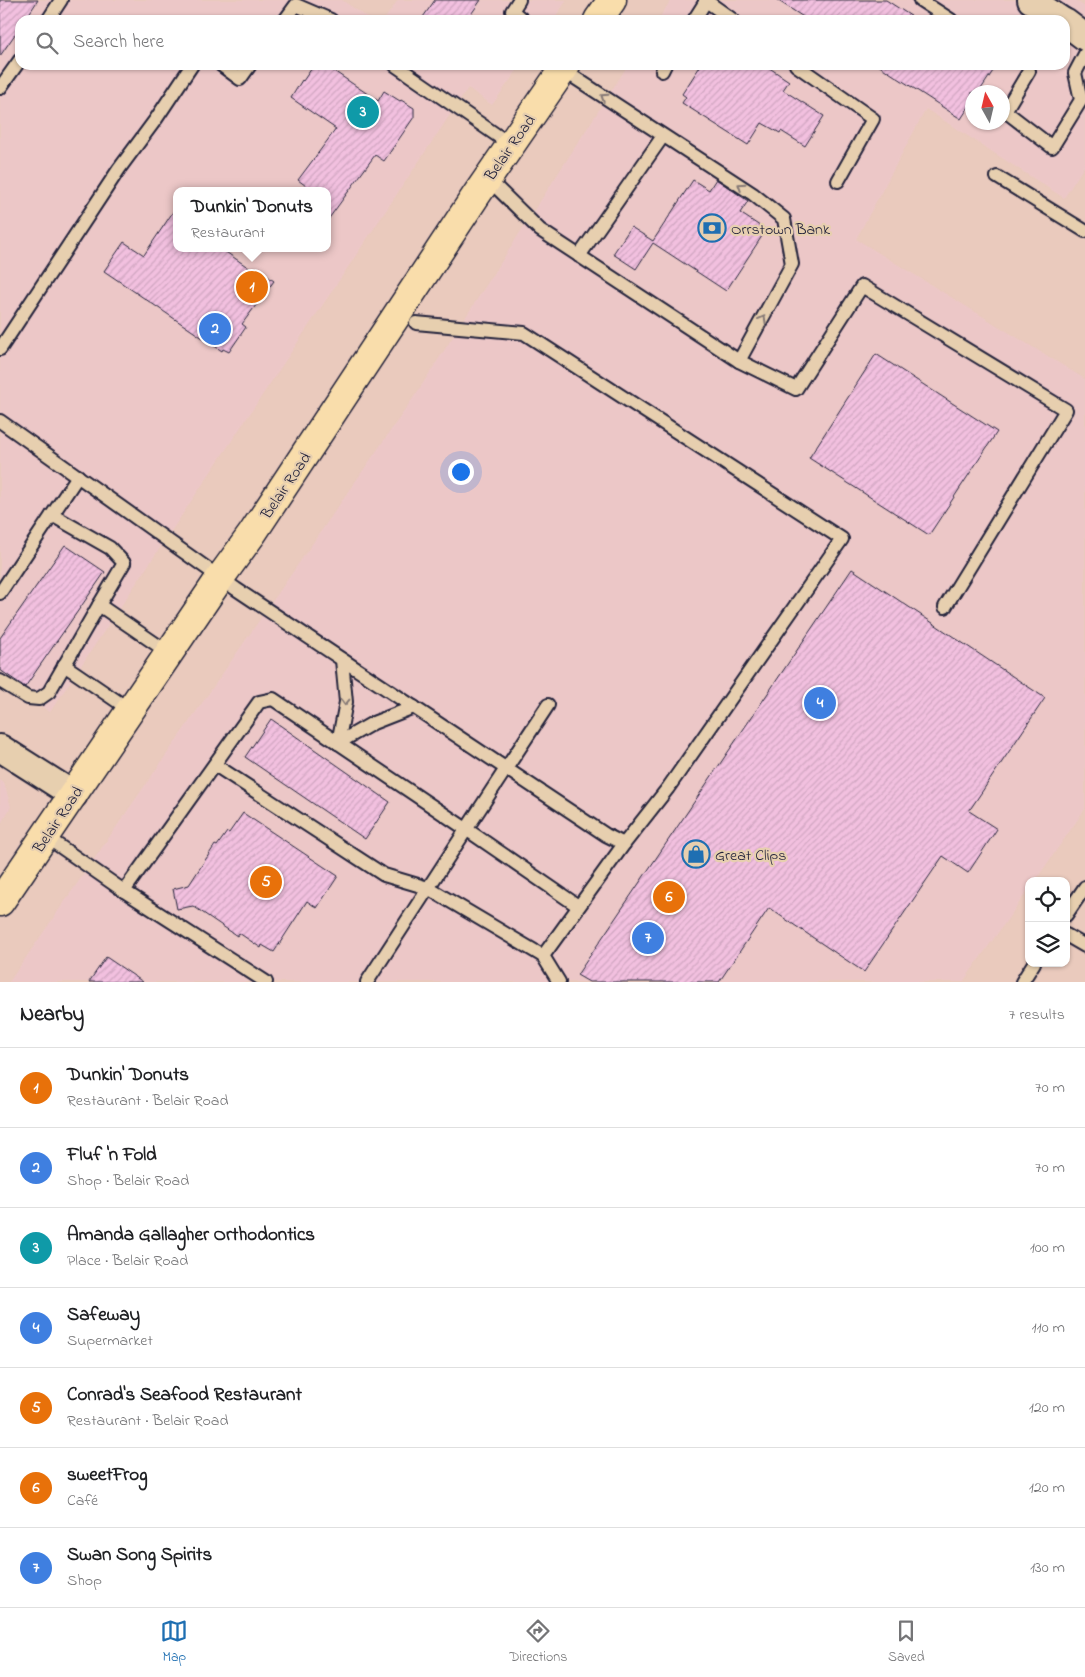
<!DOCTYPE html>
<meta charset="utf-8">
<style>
:root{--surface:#fff;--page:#f2f2f2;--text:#202124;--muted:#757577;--line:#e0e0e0;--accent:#1f6fb2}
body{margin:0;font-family:"Indie Flower",sans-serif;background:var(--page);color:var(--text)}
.controls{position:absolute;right:15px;bottom:15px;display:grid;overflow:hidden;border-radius:10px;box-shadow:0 1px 4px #0004}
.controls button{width:45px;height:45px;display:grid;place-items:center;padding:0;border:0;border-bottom:1px solid var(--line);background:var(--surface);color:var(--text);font:25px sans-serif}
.compass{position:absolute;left:965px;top:85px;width:45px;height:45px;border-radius:50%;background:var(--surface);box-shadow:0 1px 4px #0004;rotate:352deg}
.you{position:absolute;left:460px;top:471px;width:18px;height:18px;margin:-12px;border:4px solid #fff;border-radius:50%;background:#1a73e8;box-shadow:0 0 0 8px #1a73e833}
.badge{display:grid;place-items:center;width:32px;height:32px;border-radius:50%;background:var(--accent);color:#fff;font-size:16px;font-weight:700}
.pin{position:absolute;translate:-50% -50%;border:2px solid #fff;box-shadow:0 1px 5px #0006}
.popup{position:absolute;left:173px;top:187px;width:158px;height:65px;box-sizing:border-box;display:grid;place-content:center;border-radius:10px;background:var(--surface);filter:drop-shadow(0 1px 4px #0005);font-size:16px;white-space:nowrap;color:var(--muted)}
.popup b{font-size:19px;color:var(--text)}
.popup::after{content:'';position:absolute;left:50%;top:100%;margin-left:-10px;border:10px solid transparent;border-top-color:var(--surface)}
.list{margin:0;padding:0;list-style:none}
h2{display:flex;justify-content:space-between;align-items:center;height:65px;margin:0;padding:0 20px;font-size:21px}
h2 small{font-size:16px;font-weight:400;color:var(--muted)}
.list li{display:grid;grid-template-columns:32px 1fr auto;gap:15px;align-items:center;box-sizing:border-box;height:80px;padding:0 20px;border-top:1px solid var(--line)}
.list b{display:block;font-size:19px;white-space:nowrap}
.list p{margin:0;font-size:16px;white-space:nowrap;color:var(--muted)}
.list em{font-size:16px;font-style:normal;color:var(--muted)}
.icon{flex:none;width:28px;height:28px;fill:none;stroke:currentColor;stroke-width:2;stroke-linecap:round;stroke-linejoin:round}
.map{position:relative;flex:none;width:1085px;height:982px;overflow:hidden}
.search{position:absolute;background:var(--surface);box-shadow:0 1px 4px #0004;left:15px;right:15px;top:15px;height:55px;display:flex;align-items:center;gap:12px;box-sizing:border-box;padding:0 18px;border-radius:15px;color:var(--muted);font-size:19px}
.sheet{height:625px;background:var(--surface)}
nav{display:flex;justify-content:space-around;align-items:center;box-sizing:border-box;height:70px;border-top:1px solid var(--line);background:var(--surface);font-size:14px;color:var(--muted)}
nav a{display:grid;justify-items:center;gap:2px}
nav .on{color:var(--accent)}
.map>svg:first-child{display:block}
.built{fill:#ecc7c7;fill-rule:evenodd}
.building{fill:url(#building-hatch);stroke:#22223b}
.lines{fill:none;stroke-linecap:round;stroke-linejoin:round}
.lane-casing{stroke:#22223b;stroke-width:16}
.street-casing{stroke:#22223b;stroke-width:30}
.highway-casing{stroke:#22223b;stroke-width:31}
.lane{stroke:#e7cfaf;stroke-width:12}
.street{stroke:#e7cfaf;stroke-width:26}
.highway{stroke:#f9ddab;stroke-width:28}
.oneway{stroke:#847875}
.labels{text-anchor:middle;stroke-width:4.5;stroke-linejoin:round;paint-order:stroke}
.street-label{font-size:16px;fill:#22223b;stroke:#e7cfaf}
.poi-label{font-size:16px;fill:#22223b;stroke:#e7cfaf;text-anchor:start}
</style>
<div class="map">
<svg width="1085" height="982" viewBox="0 0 1085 982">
<defs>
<pattern id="building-hatch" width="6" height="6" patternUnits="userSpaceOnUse" patternTransform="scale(1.25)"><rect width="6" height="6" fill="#f2c0df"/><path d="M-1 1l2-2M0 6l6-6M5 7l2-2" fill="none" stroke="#cfa5c0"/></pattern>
</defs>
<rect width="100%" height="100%" fill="#eacabd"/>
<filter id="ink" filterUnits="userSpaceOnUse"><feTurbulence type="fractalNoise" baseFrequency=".02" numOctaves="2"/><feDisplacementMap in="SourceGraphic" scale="10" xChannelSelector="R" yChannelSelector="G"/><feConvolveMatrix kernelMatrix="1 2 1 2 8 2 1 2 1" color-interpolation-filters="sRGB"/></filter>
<g filter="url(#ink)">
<g class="built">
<path d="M 0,0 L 342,0 L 371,20 L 20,20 L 20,65 L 521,65 L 492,105 L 468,88 L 50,712 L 0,680 ZM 177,191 L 327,191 L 327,248 L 177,248 Z"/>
<polygon points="398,0 567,0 553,20 384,20"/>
<path d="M 671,0 L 1075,0 L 1085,7 L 1085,165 L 1064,198 L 926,109 L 856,239 L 1085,379 L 1085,809 L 1035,881 L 1029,881 L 1029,889 L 963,982 L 9,982 L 418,391 L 628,65 L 1065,65 L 1065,20 L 658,20 ZM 972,92 L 1002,92 L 1002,122 L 972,122 Z"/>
<polygon points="0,780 4,783 11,807 0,825"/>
</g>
<g class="building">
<polygon points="0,0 38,0 25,20 20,20 20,27 0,56"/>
<polygon points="435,0 481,0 467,20 421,20"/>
<polygon points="777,0 886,0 917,20 808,20"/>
<polygon points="314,65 325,65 378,101 384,91 400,101 401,100 414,108 414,117 384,161 375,155 327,221 327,191 313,191 298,180 336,129 291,98 302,80 303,81"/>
<polygon points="701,65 765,65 789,81 783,90 824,116 805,146 781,131 780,133 762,123 748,145 682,103 686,97 682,94"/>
<polygon points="878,65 997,65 979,92 972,92 972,102 961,119"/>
<polygon points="716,179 748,201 740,213 766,230 726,291 653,243 636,269 613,254 631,227 653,241 693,180 709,190"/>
<polygon points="177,206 177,248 220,248 252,270 254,267 274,281 242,324 246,327 229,352 223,349 222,351 104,271 124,242 144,255"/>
<polygon points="876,354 997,432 929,535 809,458"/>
<polygon points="65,545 105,572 25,687 0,670 0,638"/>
<polygon points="852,569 1045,698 969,811 997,829 968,873 943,856 864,972 769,908 719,982 589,982 577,975"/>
<polygon points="271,719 390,802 365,839 245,757"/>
<polygon points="243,813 338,876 317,908 307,901 274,952 262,945 261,948 239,933 237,936 193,906 177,909 173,889 189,885 215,845 217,846 227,832 229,833"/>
<polygon points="106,957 143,982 89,982"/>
</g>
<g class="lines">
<g class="lane-casing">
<g id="lane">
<polyline points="519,0 512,11 523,20"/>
<polyline points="705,0 733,20"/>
<polyline points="920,0 951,20"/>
<polyline points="48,20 61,0"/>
<polyline points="285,20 296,5 331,20"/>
<polyline points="694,20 706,1"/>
<polyline points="221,65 240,79 250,65"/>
<polyline points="395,65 511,145"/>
<polyline points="796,65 873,119 838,181"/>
<polyline points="563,70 753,194 784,219 792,264 739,361"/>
<polyline points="662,71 665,65"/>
<polyline points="1029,71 1005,111 1052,147 1081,100 1075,73 1085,54"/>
<polyline points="0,88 20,60"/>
<polyline points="997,177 1085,231"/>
<polyline points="487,178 540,230 739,361 796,389 862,286 1066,410 945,607"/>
<polyline points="579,256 663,136"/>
<polyline points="416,323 524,333 842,539 668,788 624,844"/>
<polyline points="0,349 119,169 156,119 192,65"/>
<polyline points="0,421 236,589 606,835 624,844 543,956 559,982"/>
<polyline points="52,515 110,548 124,563 99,605 169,653"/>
<polyline points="0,593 78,476"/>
<polyline points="64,665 130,710"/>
<polyline points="0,681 28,698 39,699 49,692 99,605"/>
<polyline points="338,743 346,702 342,660"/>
<polyline points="338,743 373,723 414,707"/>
<polyline points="215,765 384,875 428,888 543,956"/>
<polyline points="45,836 124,891 266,982"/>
<polyline points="124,891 259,702 273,699 466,829 578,906"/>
<polyline points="1066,915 1085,887"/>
<polyline points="1066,935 1085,946"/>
<polyline points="367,982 492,790 548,705"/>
<polyline points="1022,982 1034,963"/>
</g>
</g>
<g class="street-casing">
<g id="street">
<polyline points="1031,0 1061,20"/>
<polyline points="1065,22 1085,37"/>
<polyline points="0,748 74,795"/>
</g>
</g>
<g class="highway-casing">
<g id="highway">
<polyline points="598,20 612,0"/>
<polyline points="0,902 220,578 252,534 477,194 566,65"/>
</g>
</g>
<use href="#lane" class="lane"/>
<use href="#street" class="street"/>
<use href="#highway" class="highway"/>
</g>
<defs><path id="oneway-chevron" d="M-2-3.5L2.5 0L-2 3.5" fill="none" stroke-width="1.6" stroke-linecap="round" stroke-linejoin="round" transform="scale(1.25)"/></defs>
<g class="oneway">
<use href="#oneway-chevron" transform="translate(604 97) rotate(-147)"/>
<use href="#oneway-chevron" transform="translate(741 186) rotate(-147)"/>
<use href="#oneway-chevron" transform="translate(763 319) rotate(-61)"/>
<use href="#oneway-chevron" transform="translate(345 702) rotate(92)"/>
</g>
</g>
<defs>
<g id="bank-ring" transform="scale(1.4375)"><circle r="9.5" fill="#e7cfaf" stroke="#1f6fb2" stroke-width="1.5"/><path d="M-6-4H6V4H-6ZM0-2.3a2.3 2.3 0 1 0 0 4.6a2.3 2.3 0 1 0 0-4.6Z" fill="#1f6fb2"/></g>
<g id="shop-ring" transform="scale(1.4375)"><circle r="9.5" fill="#e7cfaf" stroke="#1f6fb2" stroke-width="1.5"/><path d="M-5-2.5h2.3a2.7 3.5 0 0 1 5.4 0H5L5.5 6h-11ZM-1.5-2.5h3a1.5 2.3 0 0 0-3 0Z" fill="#1f6fb2"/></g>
</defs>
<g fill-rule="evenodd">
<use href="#bank-ring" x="712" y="228"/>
<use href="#shop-ring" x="696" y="854"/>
</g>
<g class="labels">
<g class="street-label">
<text transform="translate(509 147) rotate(-55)" y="6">Belair Road</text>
<text transform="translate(285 485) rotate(-56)" y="6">Belair Road</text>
<text transform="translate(57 819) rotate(-56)" y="6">Belair Road</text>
</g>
<g class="poi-label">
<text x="731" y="234">Orrstown Bank</text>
<text x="715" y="860">Great Clips</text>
</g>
</g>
</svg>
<div class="controls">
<button><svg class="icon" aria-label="locate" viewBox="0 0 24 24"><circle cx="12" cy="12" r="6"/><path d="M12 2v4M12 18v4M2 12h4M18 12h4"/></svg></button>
<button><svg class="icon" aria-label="layers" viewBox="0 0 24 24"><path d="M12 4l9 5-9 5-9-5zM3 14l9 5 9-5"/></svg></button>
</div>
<svg class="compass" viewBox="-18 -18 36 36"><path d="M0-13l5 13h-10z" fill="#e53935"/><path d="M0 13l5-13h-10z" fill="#757577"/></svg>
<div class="you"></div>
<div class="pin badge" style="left:252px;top:287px;background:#e8710a">1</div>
<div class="popup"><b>Dunkin' Donuts</b>Restaurant</div>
<div class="pin badge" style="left:215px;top:329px;background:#3f7fe0">2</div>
<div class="pin badge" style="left:363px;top:112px;background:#0f9aa8">3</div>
<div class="pin badge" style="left:820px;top:703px;background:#3f7fe0">4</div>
<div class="pin badge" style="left:266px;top:882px;background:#e8710a">5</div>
<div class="pin badge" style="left:669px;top:897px;background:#e8710a">6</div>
<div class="pin badge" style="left:648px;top:938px;background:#3f7fe0">7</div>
<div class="search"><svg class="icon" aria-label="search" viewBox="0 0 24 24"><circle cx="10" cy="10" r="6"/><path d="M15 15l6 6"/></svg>Search here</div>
</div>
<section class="sheet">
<h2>Nearby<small>7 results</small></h2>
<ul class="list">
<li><span class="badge" style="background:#e8710a">1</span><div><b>Dunkin' Donuts</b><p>Restaurant · Belair Road</p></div><em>70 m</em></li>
<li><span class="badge" style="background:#3f7fe0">2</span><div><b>Fluf 'n Fold</b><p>Shop · Belair Road</p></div><em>70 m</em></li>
<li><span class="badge" style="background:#0f9aa8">3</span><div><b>Amanda Gallagher Orthodontics</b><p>Place · Belair Road</p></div><em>100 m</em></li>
<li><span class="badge" style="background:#3f7fe0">4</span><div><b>Safeway</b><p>Supermarket</p></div><em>110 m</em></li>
<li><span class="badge" style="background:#e8710a">5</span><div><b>Conrad's Seafood Restaurant</b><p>Restaurant · Belair Road</p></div><em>120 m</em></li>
<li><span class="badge" style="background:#e8710a">6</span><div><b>sweetFrog</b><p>Café</p></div><em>120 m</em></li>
<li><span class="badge" style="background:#3f7fe0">7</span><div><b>Swan Song Spirits</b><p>Shop</p></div><em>130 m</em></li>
</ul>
</section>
<nav>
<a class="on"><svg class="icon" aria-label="map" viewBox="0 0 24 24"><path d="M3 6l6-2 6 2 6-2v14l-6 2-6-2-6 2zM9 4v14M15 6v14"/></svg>Map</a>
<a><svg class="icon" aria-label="directions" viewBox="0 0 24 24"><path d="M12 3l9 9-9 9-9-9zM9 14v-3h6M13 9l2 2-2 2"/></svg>Directions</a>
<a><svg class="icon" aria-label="saved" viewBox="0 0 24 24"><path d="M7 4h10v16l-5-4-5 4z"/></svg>Saved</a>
</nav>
